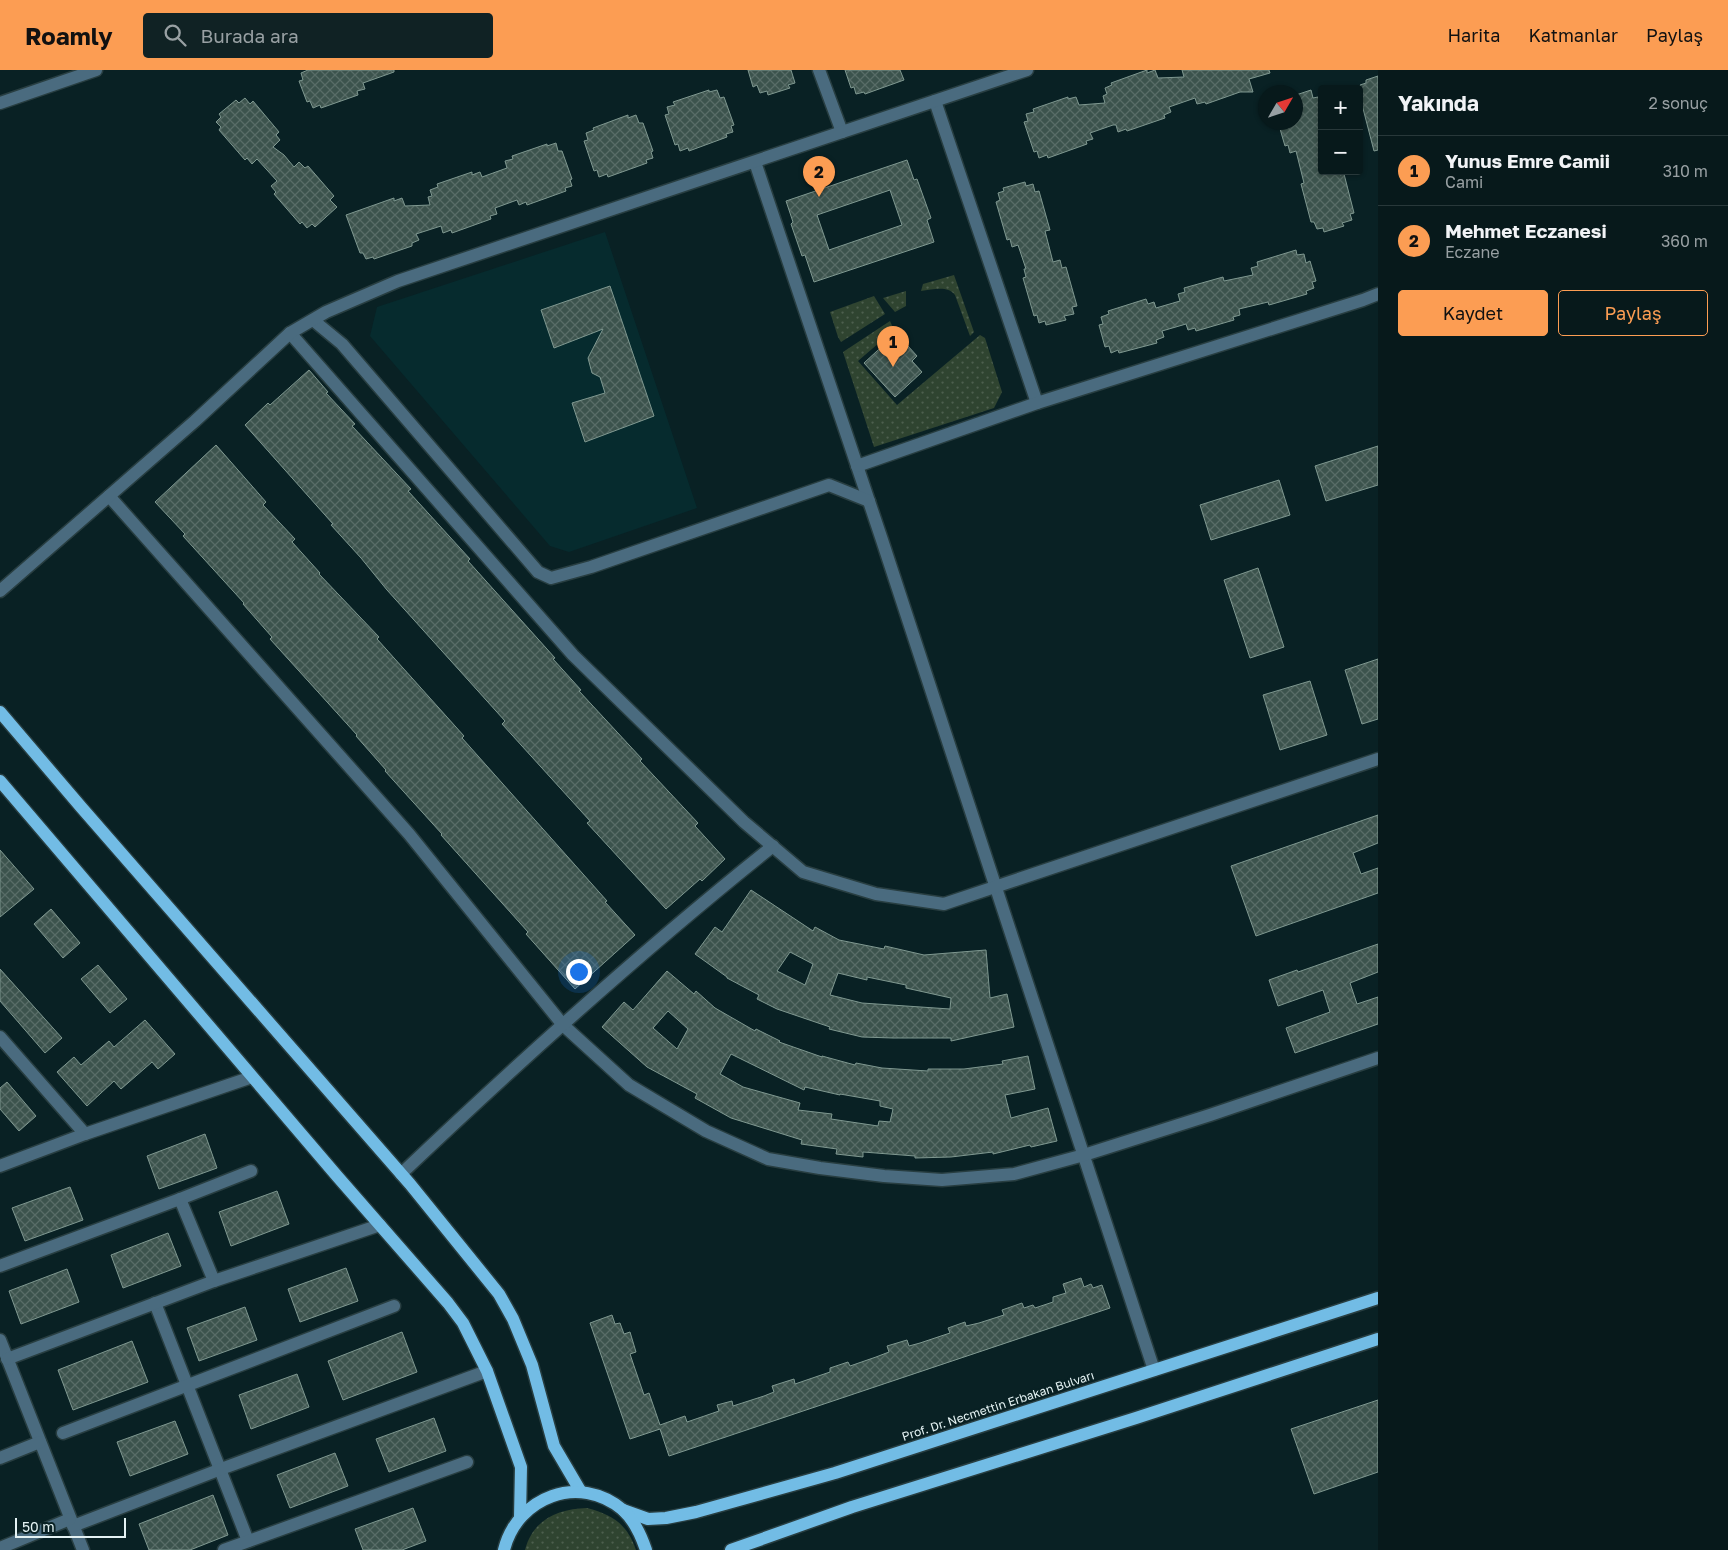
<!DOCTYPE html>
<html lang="tr">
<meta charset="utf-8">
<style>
:root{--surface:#07191b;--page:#102224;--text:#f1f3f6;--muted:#98a0a3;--line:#28383a;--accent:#fc9d53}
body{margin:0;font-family:"Golos Text",sans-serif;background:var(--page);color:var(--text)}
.controls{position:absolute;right:15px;top:15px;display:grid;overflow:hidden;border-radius:5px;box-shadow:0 1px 4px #0004}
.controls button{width:45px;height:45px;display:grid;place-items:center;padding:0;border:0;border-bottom:1px solid var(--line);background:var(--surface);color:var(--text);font:25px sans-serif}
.compass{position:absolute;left:1258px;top:15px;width:45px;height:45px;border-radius:50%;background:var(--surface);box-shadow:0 1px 4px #0004;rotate:51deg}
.scale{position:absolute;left:15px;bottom:12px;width:111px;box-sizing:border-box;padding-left:5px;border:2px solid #e4f2f3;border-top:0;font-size:14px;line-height:18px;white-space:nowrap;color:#e4f2f3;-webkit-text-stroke:4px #092124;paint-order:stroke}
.you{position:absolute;left:578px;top:901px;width:18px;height:18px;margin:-12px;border:4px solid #fff;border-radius:50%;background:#1a73e8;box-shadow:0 0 0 8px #1a73e833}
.badge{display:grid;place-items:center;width:32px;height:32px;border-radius:50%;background:var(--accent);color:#111;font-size:16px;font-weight:700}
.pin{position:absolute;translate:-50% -41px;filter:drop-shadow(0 1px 2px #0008)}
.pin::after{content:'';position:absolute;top:26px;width:18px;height:15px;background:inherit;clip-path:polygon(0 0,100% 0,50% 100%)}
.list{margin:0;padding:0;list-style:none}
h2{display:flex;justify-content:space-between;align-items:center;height:65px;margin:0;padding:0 20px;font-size:21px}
h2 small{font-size:16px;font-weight:400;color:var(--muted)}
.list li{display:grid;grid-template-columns:32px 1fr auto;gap:15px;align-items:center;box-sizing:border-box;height:70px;padding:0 20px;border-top:1px solid var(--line)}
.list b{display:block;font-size:19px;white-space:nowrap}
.list p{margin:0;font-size:16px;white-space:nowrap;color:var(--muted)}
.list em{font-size:16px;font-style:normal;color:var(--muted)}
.actions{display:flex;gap:10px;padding:15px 20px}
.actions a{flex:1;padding:11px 0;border:1px solid var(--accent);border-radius:5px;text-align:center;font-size:18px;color:var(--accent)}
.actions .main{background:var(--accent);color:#111}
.icon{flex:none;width:28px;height:28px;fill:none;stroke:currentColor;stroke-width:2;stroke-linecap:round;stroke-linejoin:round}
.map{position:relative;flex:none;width:1378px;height:1480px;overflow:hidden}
header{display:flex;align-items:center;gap:30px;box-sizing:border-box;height:70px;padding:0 25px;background:var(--accent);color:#111}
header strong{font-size:24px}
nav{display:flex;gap:28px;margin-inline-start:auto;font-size:18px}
.search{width:350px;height:45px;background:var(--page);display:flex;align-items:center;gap:12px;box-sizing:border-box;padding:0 18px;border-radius:5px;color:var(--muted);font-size:19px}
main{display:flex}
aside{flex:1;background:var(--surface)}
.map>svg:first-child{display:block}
.built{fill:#062b2e}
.grass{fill:url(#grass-dots)}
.building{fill:url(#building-cross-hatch);stroke:#7f9890;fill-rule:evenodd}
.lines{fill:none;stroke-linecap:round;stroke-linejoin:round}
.minor-casing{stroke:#283e41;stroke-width:15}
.major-casing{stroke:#283e41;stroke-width:15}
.minor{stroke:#4a6b7f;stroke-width:12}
.major{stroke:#72bce5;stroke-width:12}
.labels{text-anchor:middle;stroke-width:4;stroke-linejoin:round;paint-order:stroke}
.street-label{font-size:12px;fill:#e4f2f3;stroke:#092124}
</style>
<header>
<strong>Roamly</strong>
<div class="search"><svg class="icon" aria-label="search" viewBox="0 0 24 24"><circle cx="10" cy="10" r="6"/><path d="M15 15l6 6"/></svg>Burada ara</div>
<nav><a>Harita</a><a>Katmanlar</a><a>Paylaş</a></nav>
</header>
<main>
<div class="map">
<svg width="1378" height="1480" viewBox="0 0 1378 1480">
<defs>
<pattern id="grass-dots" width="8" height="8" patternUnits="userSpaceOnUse" patternTransform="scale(1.25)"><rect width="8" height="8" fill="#2f4430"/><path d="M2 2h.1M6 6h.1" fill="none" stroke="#4d5f4e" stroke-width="1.8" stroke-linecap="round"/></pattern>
<pattern id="building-cross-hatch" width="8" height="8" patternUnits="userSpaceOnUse" patternTransform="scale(1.25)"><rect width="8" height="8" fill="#3c534d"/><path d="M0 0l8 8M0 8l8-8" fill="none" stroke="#586c67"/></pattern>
</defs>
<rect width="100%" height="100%" fill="#092124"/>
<polygon class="built" points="605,162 697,438 569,482 550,476 370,266 377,237"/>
<g class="grass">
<path d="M 954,205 L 974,262 L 970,266 L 955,225 C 947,215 933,220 921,221 L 923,214 Z"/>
<polygon points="906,221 906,236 895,242 883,228"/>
<polygon points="874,226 885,244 841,272 838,267 830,242"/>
<polygon points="890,251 894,260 858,291 897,335 980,265 985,268 1002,322 994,338 874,377 843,282"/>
<path d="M 587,1438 C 613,1445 627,1454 636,1480 L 525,1480 C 533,1449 558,1439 587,1438 Z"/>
</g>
<g class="building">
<polygon points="308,0 394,0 394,2 363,13 365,19 357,21 358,25 321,38 320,35 313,38 310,31 307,32 299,11 303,10 301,3"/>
<polygon points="748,0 791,0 795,13 788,15 790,18 768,25 767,21 760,23 757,15 753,17"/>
<polygon points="845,0 900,0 904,10 865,24 864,22 856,24 854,17 851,18"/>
<polygon points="1147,0 1147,3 1155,0 1158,8 1184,7 1182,0 1269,0 1270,3 1249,9 1253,22 1240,22 1206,34 1205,32 1197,34 1195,28 1169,37 1171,42 1164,45 1165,48 1127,61 1126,59 1118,62 1116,55 1113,55 1090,63 1093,69 1086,71 1087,74 1048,88 1047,85 1039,88 1037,81 1034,82 1024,52 1028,51 1026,44 1034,42 1033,39 1068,27 1068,29 1076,27 1079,35 1105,33 1103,26 1107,24 1105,18 1112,15 1111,13"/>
<polygon points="1378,6 1378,80 1374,81 1359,23 1362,23 1360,15 1366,13 1366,10"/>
<polygon points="709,20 709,22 717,20 720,28 724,27 734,55 731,56 733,62 726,64 727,67 689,81 688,78 680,81 678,74 675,75 665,45 669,44 667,37 675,35 673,32"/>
<polygon points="1311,20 1313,28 1318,27 1322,43 1322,101 1339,101 1340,105 1344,104 1354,143 1350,144 1352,150 1342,153 1344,156 1324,162 1323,158 1317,159 1314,152 1311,152 1301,114 1304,113 1296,81 1290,83 1288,75 1285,76 1278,52 1296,52 1296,25"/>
<polygon points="245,28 250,34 253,31 279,62 276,65 280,70 273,77 284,85 294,97 299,92 305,98 308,96 334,126 330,130 337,137 315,157 312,154 307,158 302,152 300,154 274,124 276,122 271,116 277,111 257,89 252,94 247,88 245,90 219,60 221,57 216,52 221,47 219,44 236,30 239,33"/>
<polygon points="628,45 628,48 636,45 639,53 643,53 653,81 651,82 653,88 646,90 647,93 608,107 607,104 599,107 597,100 594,101 584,71 588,70 586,63 594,60 593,58"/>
<polygon points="556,73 558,81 562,81 572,109 570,110 572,116 565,118 566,121 527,135 526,132 519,135 517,130 495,138 497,144 490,146 491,149 452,163 451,160 443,163 441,156 416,164 419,170 412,173 412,176 374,189 373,187 366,189 363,183 360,183 346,145 394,128 394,131 402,128 405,136 430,135 428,127 432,126 430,120 438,117 437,114 472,102 472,105 480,102 482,107 507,98 505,91 513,89 512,86 547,74 547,76"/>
<path d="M 907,90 L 914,110 L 917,109 L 931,148 L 927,150 L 934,172 L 814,212 L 805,185 L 802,186 L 791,154 L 793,152 L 786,131 ZM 890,120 L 902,155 L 829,180 L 817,145 Z"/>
<polygon points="1025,112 1026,116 1033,114 1035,122 1039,121 1050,160 1045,161 1053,192 1060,190 1062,198 1066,197 1077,236 1072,237 1074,244 1064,246 1066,250 1046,255 1045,251 1039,253 1037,245 1034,246 1023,208 1026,207 1024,199 1026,199 1018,175 1012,177 1010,169 1007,170 996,132 1000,130 998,123 1004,121 1003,118"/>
<polygon points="1296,180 1297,185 1304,184 1306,193 1310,191 1316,211 1312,212 1314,218 1306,221 1307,224 1269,235 1268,232 1239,239 1240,245 1233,247 1234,250 1196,261 1195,258 1188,260 1186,254 1162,261 1164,267 1156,270 1157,273 1119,283 1118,280 1111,283 1109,276 1105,277 1099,255 1103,254 1101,247 1109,244 1108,241 1146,229 1148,234 1154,232 1156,238 1180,231 1178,224 1185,222 1184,218 1223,207 1224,211 1253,205 1251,198 1258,196 1257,192"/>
<polygon points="610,216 654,346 585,372 572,333 605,323 600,307 592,303 588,288 603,259 554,278 541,240"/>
<polygon points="890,269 901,281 908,276 917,286 912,291 922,302 895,327 864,293"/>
<polygon points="309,300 328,322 326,323 355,354 352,356 411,419 408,421 470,489 468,491 555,588 553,589 581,620 579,621 642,689 640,691 698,753 695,756 725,789 702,811 700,809 666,839 587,753 590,751 502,654 505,651 387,520 361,488 331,455 333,454 245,355 268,333 270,335"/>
<polygon points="216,375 266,432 263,435 295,469 292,472 320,503 319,504 379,567 377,569 464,666 462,668 607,831 605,832 635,865 575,919 526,864 528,862 441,765 442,764 385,701 386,700 356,666 357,665 270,569 272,567 243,534 244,533 183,466 185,464 155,432"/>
<polygon points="1378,376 1378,415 1326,431 1315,396"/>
<polygon points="1279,410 1290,445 1211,470 1200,435"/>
<polygon points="1258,498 1284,577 1250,588 1224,510"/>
<polygon points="1378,589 1378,649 1362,654 1345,600"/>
<polygon points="1310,611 1327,665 1280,680 1263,625"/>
<polygon points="1378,745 1378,773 1353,783 1361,804 1378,798 1378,823 1256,866 1231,796"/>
<polygon points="0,780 34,819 0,847"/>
<path d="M 751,820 L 813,861 L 815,857 L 839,870 L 884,879 L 885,876 L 924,885 L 986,880 L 990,928 L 1007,924 L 1014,957 L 951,971 L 951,968 L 893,968 L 862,967 L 829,959 L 830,957 L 777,939 L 757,929 L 759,925 L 727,908 L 727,907 L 695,884 L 715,857 L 722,862 ZM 790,882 L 813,894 L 805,915 L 777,901 ZM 838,903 L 867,910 L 867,907 L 906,915 L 906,918 L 951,928 L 950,939 L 862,933 L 830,925 Z"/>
<polygon points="51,839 80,873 63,888 34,854"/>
<polygon points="1378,874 1378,902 1350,913 1357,934 1378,927 1378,954 1295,983 1286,958 1330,942 1323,920 1278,936 1269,910 1297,900 1298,902"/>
<polygon points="98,895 127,929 110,943 81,909"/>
<polygon points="0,899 62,968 45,983 0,931"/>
<path d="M 667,901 L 694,924 L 696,921 L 715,938 L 755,961 L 756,959 L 780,971 L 779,972 L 822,987 L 822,986 L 855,995 L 856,993 L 882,998 L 928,1001 L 928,999 L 964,999 L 1003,994 L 1002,991 L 1028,986 L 1035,1019 L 1005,1025 L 1011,1048 L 1048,1038 L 1057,1071 L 1031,1077 L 1030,1075 L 993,1084 L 993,1082 L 951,1087 L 915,1088 L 915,1086 L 863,1082 L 863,1087 L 836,1084 L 837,1079 L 801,1074 L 802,1070 L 731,1048 L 695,1028 L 697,1024 L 647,997 L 602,957 L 624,932 L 633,940 ZM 668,941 L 688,959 L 677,979 L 653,958 ZM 731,984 L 804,1020 L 805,1017 L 840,1025 L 840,1024 L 880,1031 L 880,1036 L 893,1039 L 890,1052 L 879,1051 L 878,1056 L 831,1049 L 832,1044 L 798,1040 L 800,1033 L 743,1017 L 720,1004 Z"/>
<polygon points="145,950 175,984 158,999 152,992 121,1019 114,1011 87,1036 57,1002 74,987 81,995 109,971 114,977"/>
<polygon points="7,1012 36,1046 19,1061 0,1039 0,1018"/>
<polygon points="205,1064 217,1098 159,1119 147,1086"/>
<polygon points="70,1117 83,1150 25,1171 12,1138"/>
<polygon points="277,1121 289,1154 231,1176 219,1142"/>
<polygon points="168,1163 181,1196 123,1218 111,1185"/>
<polygon points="346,1198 358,1231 300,1252 288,1219"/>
<polygon points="67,1199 79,1232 21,1254 9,1221"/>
<polygon points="1081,1208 1084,1217 1091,1214 1093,1218 1102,1215 1110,1238 669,1386 660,1359 630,1369 590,1253 612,1245 615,1254 620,1253 624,1264 630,1262 636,1282 630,1284 633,1293 644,1325 649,1323 660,1355 685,1346 687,1352 719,1341 717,1335 732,1331 733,1336 764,1326 774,1322 772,1316 794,1309 795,1314 830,1302 830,1298 848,1292 850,1296 876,1287 889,1282 887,1276 907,1270 909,1276 920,1273 950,1263 948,1258 965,1252 966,1256 979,1253 1004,1245 1002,1240 1022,1233 1024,1238 1033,1235 1035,1238 1053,1232 1053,1227 1066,1223 1063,1214"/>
<polygon points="245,1237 257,1270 199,1291 187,1258"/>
<polygon points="402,1262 417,1302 343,1330 328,1291"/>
<polygon points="132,1271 148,1312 73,1340 58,1300"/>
<polygon points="297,1304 309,1337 251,1359 239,1325"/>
<polygon points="1378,1330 1378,1402 1314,1424 1291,1359"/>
<polygon points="434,1348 446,1381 389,1402 376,1369"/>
<polygon points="175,1351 188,1384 130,1406 117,1372"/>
<polygon points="335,1383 348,1416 290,1438 277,1405"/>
<polygon points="213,1425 228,1465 190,1480 149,1480 139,1454"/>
<polygon points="413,1438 426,1471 402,1480 363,1480 355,1459"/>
</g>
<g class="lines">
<g class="minor-casing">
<g id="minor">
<polyline points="819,0 842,62"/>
<polyline points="935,31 1037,333"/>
<polyline points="0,33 96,0"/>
<polyline points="755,92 882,470 1154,1300"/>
<polyline points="313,250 342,274 538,502 551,508 591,497 829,415 869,431"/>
<polyline points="290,263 573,585 744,752 803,802 876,824 944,834 1378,689"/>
<polyline points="857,396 1037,333 1363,230 1378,224"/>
<polyline points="109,426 409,764 563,955 629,1015 706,1061 768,1089 820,1098 884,1106 942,1110 1014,1104 1084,1085 1210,1045 1378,988"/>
<polyline points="0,521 195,351 290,263 326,242 398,211 1027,0"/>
<polyline points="0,967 85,1064"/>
<polyline points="0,1096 85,1064 252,1007"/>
<path d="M 401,1104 C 521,990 644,879 773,776"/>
<polyline points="180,1129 214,1211"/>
<polyline points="0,1196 180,1129 251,1101"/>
<polyline points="155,1233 248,1471"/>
<polyline points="0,1270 83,1480"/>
<polyline points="7,1289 214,1211 380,1155"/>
<polyline points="63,1363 394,1236"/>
<polyline points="0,1388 40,1372"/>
<polyline points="73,1456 221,1399 487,1301"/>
<polyline points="0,1478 70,1449"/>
<polyline points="224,1480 467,1392"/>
</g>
</g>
<g class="major-casing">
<g id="major">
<polyline points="0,642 81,737 410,1114 499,1224 513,1249 532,1295 554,1376 581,1422"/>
<polyline points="0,711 337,1106 448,1233 463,1253 487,1301 521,1397 520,1447"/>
<polyline points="623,1440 648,1449 666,1448 696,1442 835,1403 1378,1228"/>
<path d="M 504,1480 C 517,1427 579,1403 623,1440 C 635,1451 641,1465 646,1480"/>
<polyline points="731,1480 852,1437 1136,1348 1378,1269"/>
</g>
</g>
<use href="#minor" class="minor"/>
<use href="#major" class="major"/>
</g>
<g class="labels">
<g class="street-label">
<text transform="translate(998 1336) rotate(-18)" y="4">Prof. Dr. Necmettin Erbakan Bulvarı</text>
</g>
</g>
</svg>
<div class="controls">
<button>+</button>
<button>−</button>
</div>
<svg class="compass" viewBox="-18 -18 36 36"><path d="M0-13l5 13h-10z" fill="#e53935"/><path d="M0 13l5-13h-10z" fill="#98a0a3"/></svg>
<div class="scale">50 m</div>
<div class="you"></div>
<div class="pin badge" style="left:893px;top:297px">1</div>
<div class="pin badge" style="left:819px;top:127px">2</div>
</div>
<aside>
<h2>Yakında<small>2 sonuç</small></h2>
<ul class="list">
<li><span class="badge">1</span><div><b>Yunus Emre Camii</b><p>Cami</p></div><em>310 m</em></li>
<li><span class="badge">2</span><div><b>Mehmet Eczanesi</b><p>Eczane</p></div><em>360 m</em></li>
</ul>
<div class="actions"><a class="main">Kaydet</a><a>Paylaş</a></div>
</aside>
</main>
